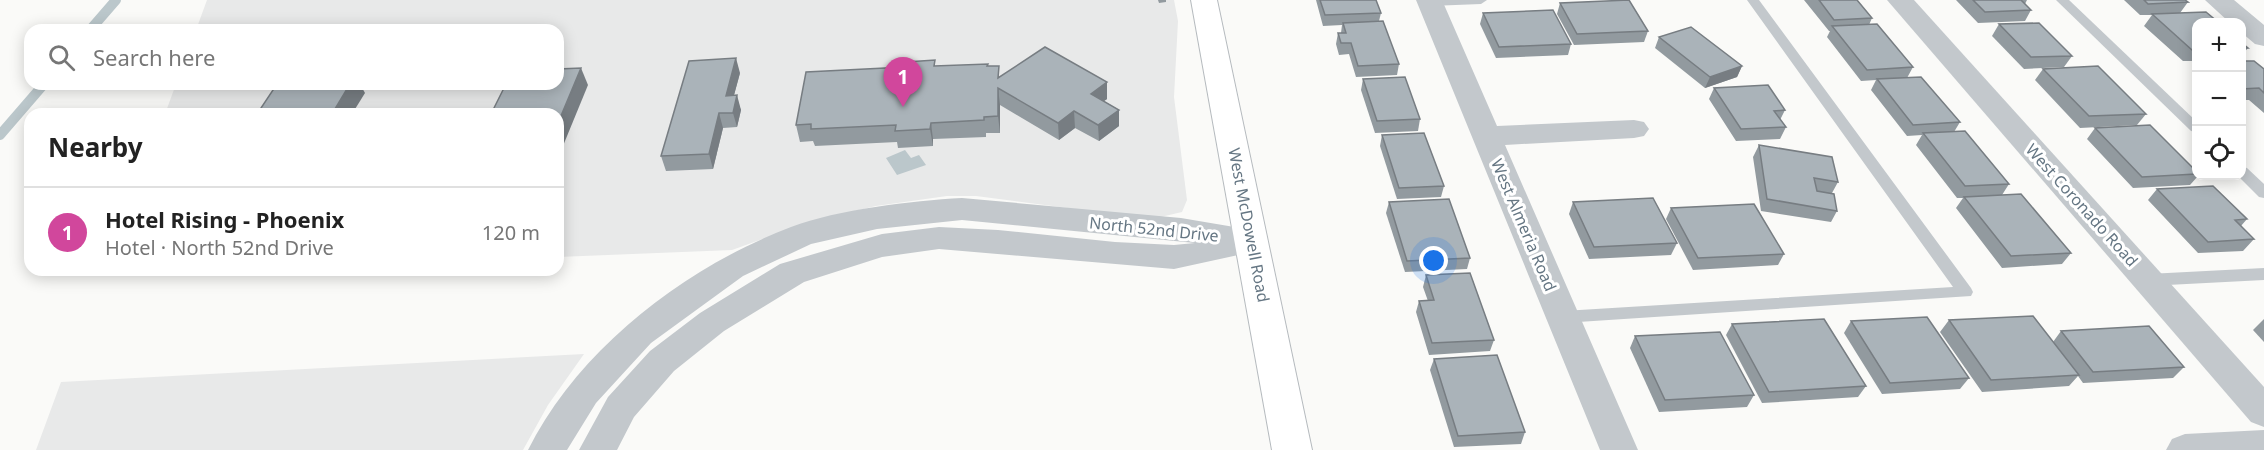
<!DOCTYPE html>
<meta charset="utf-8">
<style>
:root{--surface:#fff;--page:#f6f6f6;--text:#222;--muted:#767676;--line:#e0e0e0;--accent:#1a73e8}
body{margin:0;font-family:"Noto Sans",sans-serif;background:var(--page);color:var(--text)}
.controls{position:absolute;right:18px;top:18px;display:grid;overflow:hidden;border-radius:12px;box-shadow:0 3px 15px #0003}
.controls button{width:54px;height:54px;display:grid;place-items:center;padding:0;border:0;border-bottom:2px solid var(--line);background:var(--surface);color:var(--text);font:30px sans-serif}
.you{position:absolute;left:1434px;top:261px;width:21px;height:21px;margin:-15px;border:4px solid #fff;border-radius:50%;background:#1a73e8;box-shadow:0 0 0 9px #1a73e833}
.badge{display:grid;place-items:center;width:39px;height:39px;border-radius:50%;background:var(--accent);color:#fff;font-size:20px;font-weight:700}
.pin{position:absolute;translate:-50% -50px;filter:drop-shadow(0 2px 3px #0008)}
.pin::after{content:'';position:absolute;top:32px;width:21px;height:18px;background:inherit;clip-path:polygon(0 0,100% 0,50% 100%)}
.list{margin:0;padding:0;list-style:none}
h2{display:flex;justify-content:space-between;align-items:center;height:78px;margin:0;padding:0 24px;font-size:26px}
h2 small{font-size:20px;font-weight:400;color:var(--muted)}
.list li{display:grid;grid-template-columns:39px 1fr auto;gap:18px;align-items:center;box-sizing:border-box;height:90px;padding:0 24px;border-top:2px solid var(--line)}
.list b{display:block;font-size:22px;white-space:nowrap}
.list p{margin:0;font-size:20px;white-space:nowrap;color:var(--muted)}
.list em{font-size:20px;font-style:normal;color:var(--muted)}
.icon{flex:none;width:33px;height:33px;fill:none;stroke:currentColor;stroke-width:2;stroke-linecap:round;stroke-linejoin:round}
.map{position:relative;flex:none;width:2264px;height:450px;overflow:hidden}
.search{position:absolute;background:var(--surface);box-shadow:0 3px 15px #0003;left:24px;top:24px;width:540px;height:66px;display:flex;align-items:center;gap:15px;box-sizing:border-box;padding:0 21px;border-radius:18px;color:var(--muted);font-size:22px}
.panel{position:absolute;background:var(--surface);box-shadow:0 3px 15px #0003;left:24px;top:108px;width:540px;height:168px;border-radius:18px}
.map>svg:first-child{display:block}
.built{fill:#e8e9e9}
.water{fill:#bbc7cb}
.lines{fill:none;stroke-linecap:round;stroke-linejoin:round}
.stream{stroke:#bbc7cb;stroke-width:10}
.primary-casing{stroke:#b5babe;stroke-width:2}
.lane{fill:#c3c8cc;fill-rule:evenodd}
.street{fill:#c3c8cc;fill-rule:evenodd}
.primary{fill:#fff;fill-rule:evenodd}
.wall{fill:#929a9f}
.shaded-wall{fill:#777d82}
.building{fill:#aab3b9;stroke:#777d82;stroke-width:1.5}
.labels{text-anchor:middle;stroke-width:6;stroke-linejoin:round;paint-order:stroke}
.street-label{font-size:16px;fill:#657683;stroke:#fff}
</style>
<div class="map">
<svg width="2264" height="450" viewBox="0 0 2264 450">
<rect width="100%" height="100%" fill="#fafaf8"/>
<g class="built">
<polygon points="207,0 1174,0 1178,21 1174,97 1187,200 1182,212 1152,219 976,196 947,196 876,206 816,220 732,250 558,257 558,114 165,114 176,84 558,84 558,30 196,30"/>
<polygon points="584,354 548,405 523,450 36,450 61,382"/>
</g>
<polygon class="water" points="905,150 911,158 919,155 926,165 897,175 886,158"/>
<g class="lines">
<g class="stream">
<polyline points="90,30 116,0"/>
<polyline points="0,135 44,84"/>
</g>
<g class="primary-casing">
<polygon id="primary" points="1191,0 1217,0 1312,450 1272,450"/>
</g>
<g class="lane">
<polygon points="1425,0 1487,0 1481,4 1430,6 1426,5"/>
<polygon points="1747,0 1759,0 1971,288 1973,292 1971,296 1563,323 1557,321 1555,317 1557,313 1563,311 1953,287"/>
<polygon points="2056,0 2069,0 2196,121 2196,132 2191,131"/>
<polygon points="2242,166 2247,168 2264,184 2264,198 2259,197 2238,176 2242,176"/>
<polygon points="2264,268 2264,280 2148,286 2142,284 2140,280 2142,276 2148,274"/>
</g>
<g class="street">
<polygon points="1416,0 1442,0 1497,126 1634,120 1644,122 1649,129 1644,136 1634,138 1505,145 1638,450 1600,450"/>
<polygon points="1887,0 1914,0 2264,387 2264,427 2251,422"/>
<polygon points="2205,0 2234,0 2264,25 2264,46 2255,44 2242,33 2242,22 2229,22"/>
<path d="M 962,198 L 1181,218 L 1252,230 L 1263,233 L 1268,241 L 1263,249 L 1252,252 L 1174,269 L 939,249 L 882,257 L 804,282 L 724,331 L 674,371 L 634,417 L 617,450 L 579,450 L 608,397 L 650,351 L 700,313 L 780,264 L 882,234 L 939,227 L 998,230 L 1115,242 L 1174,245 L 1195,243 L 962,220 L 877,229 L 811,244 L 743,276 L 651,343 L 596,403 L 567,450 L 528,450 C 579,348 686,267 791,227 C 839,209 911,201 962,198 Z"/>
<polygon points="2264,430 2264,450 2166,450 2172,439 2185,434"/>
</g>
<use href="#primary" class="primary"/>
</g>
<g class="wall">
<polygon points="1158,0 1166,0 1166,2 1159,3"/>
<polygon points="1316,0 1376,0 1381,13 1379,21 1399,64 1397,75 1356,77 1349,54 1339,55 1336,44 1338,33 1341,33 1342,25 1323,26"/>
<polygon points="1804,0 1857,0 1872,18 1869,25 1913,67 1907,78 1960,122 1954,132 2009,184 2002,195 2071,253 2062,264 2002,268 1956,208 1963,198 1957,198 1916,145 1922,135 1907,136 1871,90 1876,80 1861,81 1827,37 1830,31 1829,31"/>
<polygon points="1956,0 2027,0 2025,4 2031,10 2025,21 1978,23"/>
<polygon points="2124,0 2185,0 2188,2 2180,13 2196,22 2196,61 2183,61 2144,26 2152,15 2140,15"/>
<polygon points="1560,3 1648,31 1644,42 1574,45 1557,14"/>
<polygon points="1483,13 1571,44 1568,55 1496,58 1480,24"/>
<polygon points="1999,24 2072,56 2064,67 2024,69 1992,36"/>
<polygon points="1659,37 1742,66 1737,77 1705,88 1655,48"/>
<polygon points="2241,42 2248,48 2241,56"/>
<polygon points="935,60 935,66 988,66 1000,77 1107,99 1104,101 1119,110 1119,126 1099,141 1075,128 1059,140 1000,105 1000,133 986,133 986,137 933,139 933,146 898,148 897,142 815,146 813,141 800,142 796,125 905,67"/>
<polygon points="2241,61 2264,69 2264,113 2249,100 2241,100"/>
<polygon points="2043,69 2146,114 2137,125 2080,128 2035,80"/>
<polygon points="740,73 734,95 741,110 737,127 723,128 713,169 666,171 661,156"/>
<polygon points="1363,79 1420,119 1418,131 1375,133 1361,90"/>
<polygon points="1714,88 1785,110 1780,120 1786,127 1780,139 1736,141 1709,99"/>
<polygon points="2095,128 2196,171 2196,176 2198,176 2190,185 2133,188 2087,139"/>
<polygon points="1382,135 1444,186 1441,197 1397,199 1380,146"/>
<polygon points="1759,145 1838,182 1832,193 1837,211 1831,222 1761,211 1753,157"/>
<polygon points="2157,189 2247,219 2241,226 2254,239 2243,251 2198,253 2148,200"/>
<polygon points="1389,202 1470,258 1467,269 1405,272 1386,213"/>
<polygon points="1573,202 1677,243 1671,255 1589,259 1569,214"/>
<polygon points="1671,208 1784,254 1778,265 1693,270 1666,219"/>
<polygon points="1426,275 1494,340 1490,351 1429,355 1416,312 1419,301 1428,301 1423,287"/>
<polygon points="2264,319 2264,342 2253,330"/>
<polygon points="1949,320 2053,342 2061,331 2184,367 2173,378 2083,383 2078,376 2069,386 1982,392 1940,332"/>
<polygon points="1851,321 1969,378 1960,389 1882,394 1844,333"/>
<polygon points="1732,324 1866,386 1858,397 1762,403 1726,335"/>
<polygon points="1635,336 1754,395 1747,407 1659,412 1630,348"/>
<polygon points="1434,359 1525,432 1521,444 1454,447 1430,370"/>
</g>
<g class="shaded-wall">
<polygon points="736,58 740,73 730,110 726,96"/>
<polygon points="1742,66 1737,77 1705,88 1710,77"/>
<polygon points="581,68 588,85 558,158 558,123"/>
<polygon points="1107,82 1107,99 1091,110 1091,94"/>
<polygon points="350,84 360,84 365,93 352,114 332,114"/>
<polygon points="998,88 1000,105 1000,133 998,116"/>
<polygon points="737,95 741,110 737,127 733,113"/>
<polygon points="1119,110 1119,126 1099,141 1098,125"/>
<polygon points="1074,111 1075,128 1059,140 1058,123"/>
<polygon points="719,113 723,128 713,169 709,154"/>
<polygon points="931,123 933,139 933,146 930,129"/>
</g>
<g class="building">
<polygon points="1320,0 1376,0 1381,13 1325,15"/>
<polygon points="1629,0 1648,31 1577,34 1560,3"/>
<polygon points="1819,0 1857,0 1872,18 1834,20"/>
<polygon points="1973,0 2021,0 2031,10 1985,12"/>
<polygon points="2144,0 2185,0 2188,2 2148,4"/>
<polygon points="1553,10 1571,44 1499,47 1483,13"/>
<polygon points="2206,12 2218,22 2196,22 2196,50 2192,50 2152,14"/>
<polygon points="1383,21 1399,64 1358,66 1351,43 1341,43 1338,33 1346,33 1343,23"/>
<polygon points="2039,23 2072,56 2031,57 1999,24"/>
<polygon points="1877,24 1913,67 1867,70 1832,26"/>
<polygon points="1691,27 1742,66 1710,77 1659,37"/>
<polygon points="2241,42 2248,48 2241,48"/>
<polygon points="1045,47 1107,82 1091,94 1119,110 1098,125 1074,111 1058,123 998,88 998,116 984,117 984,120 931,123 930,129 895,131 896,125 811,129 811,124 796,125 806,72 905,67 906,62 935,60 934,66 988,64 987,66 999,66 998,78"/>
<polygon points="736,58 726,96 737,95 733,113 719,113 709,154 661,156 689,61"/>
<polygon points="2241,61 2254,61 2264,69 2264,93 2259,88 2241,89"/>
<polygon points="2098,66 2146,114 2089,116 2043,69"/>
<polygon points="581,68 558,123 558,114 491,114 506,84 558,84 558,69"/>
<polygon points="1405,77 1420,119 1377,121 1363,79"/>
<polygon points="1921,77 1960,122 1913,125 1877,79"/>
<polygon points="277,84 350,84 332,114 257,114"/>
<polygon points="1768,85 1785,110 1774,111 1786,127 1741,129 1714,88"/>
<polygon points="2150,125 2196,171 2196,174 2142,177 2095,128"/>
<polygon points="1965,131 2009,184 1965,186 1923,133"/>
<polygon points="1424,133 1444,186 1399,188 1382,135"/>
<polygon points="1759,145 1832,157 1838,182 1814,178 1817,191 1834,194 1837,211 1767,199"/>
<polygon points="2213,186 2247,219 2235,220 2254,239 2208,242 2157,189"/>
<polygon points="2021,194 2071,253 2011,256 1964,197"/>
<polygon points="1653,198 1677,243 1594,247 1573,202"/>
<polygon points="1449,199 1470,258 1407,261 1389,202"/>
<polygon points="1754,204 1784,254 1698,258 1671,208"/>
<polygon points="1470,273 1494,340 1432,343 1419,301 1434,300 1426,275"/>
<polygon points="2033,316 2079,375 1991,380 1949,320"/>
<polygon points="1927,317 1969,378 1890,383 1851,321"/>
<polygon points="1824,319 1866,386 1769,392 1732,324"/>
<polygon points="2149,326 2184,367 2093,372 2061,331"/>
<polygon points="1720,332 1754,395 1665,400 1635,336"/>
<polygon points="1497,355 1525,432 1458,436 1434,359"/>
</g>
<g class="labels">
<g class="street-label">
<text transform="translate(2082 205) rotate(48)" y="6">West Coronado Road</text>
<text transform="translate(1249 225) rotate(79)" y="6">West McDowell Road</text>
<text transform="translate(1524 225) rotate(67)" y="6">West Almeria Road</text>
<text transform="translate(1154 229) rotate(6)" y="6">North 52nd Drive</text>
</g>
</g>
</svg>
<div class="controls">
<button>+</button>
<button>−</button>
<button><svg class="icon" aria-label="locate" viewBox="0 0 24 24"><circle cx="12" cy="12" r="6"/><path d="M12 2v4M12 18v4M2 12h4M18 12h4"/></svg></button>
</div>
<div class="you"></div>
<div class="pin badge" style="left:903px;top:107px;background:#d1479c">1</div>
<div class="search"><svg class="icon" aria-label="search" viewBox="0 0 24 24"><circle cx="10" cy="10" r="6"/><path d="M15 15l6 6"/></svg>Search here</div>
<section class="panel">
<h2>Nearby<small></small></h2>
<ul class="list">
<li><span class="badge" style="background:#d1479c">1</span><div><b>Hotel Rising - Phoenix</b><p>Hotel · North 52nd Drive</p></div><em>120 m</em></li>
</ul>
</section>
</div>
